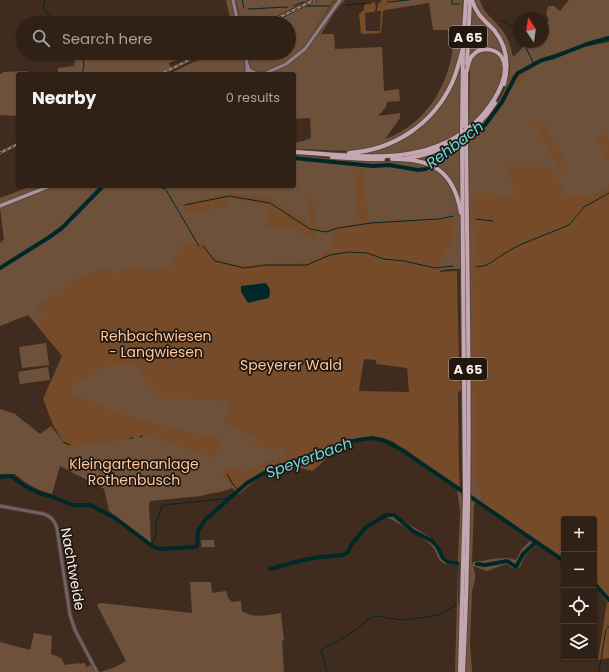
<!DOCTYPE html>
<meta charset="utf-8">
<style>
:root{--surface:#2f2116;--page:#3b2e23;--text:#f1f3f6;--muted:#a7a3a1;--line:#4a3e35}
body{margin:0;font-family:Poppins,sans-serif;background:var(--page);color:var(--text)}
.controls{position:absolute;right:12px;bottom:12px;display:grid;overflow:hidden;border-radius:4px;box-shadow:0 1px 3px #0004}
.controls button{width:36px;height:36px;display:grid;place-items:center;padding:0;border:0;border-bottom:1px solid var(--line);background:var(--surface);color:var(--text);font:20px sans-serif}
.compass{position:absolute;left:513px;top:12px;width:36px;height:36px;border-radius:50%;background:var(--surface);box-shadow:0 1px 3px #0004;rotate:347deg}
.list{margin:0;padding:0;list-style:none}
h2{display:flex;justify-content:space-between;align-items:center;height:52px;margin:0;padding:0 16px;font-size:17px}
h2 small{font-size:13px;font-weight:400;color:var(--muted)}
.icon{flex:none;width:22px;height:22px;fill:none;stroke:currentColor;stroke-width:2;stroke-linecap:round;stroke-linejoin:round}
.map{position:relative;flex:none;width:609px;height:672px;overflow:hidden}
.search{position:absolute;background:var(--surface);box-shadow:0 1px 3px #0004;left:16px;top:16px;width:280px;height:44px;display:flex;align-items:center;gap:10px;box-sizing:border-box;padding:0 14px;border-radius:22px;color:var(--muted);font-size:15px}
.panel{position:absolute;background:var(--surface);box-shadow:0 1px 3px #0004;left:16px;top:72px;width:280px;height:116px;border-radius:4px}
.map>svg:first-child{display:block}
.green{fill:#6e513b}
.forest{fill:#754b29;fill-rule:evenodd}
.water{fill:#002828}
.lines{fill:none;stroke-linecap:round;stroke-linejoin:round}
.stream{stroke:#002828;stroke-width:1}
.river{stroke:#002828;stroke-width:4}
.tertiary-casing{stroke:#59473a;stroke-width:4.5}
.secondary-casing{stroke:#59473a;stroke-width:5}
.primary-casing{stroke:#59473a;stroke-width:5.5}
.motorway-casing{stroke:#59473a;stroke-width:6}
.tertiary{stroke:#6f6368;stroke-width:2.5}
.secondary{stroke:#917f87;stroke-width:3}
.primary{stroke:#ac949e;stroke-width:3.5}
.motorway{stroke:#c4a7b3;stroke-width:4}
.rail-casing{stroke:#99897d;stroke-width:2.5}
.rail{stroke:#1f1710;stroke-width:1;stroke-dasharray:3;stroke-linecap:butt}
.motorway-bridge-casing{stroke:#59473a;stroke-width:6;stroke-linecap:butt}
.motorway-bridge{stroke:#c4a7b3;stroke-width:4}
.labels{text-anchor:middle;stroke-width:3.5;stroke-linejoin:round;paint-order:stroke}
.shield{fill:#1f1710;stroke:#b8ada4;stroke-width:1}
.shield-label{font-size:13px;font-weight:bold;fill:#f9ede4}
.park-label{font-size:14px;fill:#ffc79d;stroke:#1f1710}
.street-label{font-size:14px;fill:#f9ede4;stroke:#1f1710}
.water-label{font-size:15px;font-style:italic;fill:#67dbdd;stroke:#1f1710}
</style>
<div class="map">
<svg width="609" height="672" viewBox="0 0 609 672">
<rect width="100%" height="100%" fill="#3f2c1e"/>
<g class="green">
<polygon points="226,0 231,0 236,23 231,23"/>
<polygon points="236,0 309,0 263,23 241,23"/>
<path d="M 318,0 L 334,0 L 307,40 L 335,0 L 339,0 C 329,10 323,22 316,34 C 305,48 291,60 275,68 C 268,71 259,74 252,70 L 246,53 L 289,53 L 289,23 L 273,23 Z"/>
<path d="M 342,0 L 345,0 L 334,13 L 321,34 L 334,34 L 335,49 L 382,47 L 384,91 L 399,89 L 400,101 L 387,102 L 386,107 L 378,116 L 400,113 L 400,118 L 385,139 C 431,123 454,76 454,30 L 433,30 L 429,3 L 385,10 L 384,5 L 395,3 L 395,0 L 463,0 C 462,21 462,43 457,64 C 446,107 406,144 361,150 C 338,152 317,149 294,149 L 294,143 L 303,141 L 311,138 L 310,118 L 294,119 L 294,74 L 268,74 C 287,66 302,55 315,39 C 324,26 331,12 342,0 Z"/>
<path d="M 474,0 L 480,0 C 483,14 497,21 504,33 C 509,40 511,49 513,57 L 529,42 L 543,42 L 543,27 L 549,20 C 546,15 545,12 549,6 L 554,6 L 560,11 L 569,0 L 609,0 L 609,36 L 586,43 L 540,59 L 528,65 L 584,47 L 609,42 L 609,194 L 474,366 L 471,365 L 469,269 L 449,269 L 436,271 L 281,446 L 288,449 L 285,463 L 268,468 L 233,485 L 226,478 L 232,488 C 222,493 212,492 201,496 L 150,501 L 149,507 L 151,543 L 109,511 L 104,489 L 60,466 L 52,494 C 37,490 26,484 15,474 L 0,474 L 0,409 L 15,414 L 40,434 L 51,426 L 66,445 L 62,355 L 28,315 L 0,326 L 0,243 L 4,239 L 0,208 L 55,186 L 294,186 L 294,155 L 367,162 L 405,161 L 428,165 L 442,174 L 457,193 C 451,176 438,165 421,159 L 421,158 L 449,148 L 459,142 L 460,192 L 468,193 L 469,134 C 489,120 502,99 511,76 L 509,76 L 510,63 L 505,43 L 495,28 L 479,13 Z"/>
<polygon points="472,5 501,43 506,63 500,53 478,50 469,60"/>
<path d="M 490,51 C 493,52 496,54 498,56 C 513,69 490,104 480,115 C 477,119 473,123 469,126 L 470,65 C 474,54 479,52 490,51 Z"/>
<polygon points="86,53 156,53 156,57 168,56 168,53 187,53 183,58 169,63 171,68 159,74 58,74 58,68 74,66 76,54"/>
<polygon points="212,53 243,53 245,67 245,74 169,74"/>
<path d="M 461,63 L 461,124 L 458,135 L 430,148 L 398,155 L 353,154 C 365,152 375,148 385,144 C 393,141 401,139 408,135 C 437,121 451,91 461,63 Z"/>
<polygon points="27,71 27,74 18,74 18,116 0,115 0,74 4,72"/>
<polygon points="32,186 47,186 0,205 0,198"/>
<polygon points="46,343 49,365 22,368 19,347"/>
<polygon points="48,367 50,380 20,384 18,372"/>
<polygon points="471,391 474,392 475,437 478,483 481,487 483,499 479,505 475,503 474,505 472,562 475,574 475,580 472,591 470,644 472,672 465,672 469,600 471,499 472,502 472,496 471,494"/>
<path d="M 458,487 L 461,489 L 461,494 L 462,495 L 463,494 L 459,651 L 458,672 L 455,672 L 458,565 C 453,564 447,565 443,563 C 438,560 436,552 433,547 C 429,541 393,519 386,517 L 385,513 L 394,515 L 428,536 L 438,543 L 443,556 L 449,560 L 458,561 L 460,511 L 457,490 Z"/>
<polygon points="202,540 214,540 215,547 202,547 201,541"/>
<path d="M 530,541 L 536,545 L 525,556 L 520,567 L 517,569 L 514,569 L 506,564 L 487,571 L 473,566 L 473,562 C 487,561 502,555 516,560 L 521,550 Z"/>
<path d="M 190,582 L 211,582 L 212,593 L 226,591 L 228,598 L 232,602 L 241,601 L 242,611 C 253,619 268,615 281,613 L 284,641 L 282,640 L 284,672 L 100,672 L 113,668 L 126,661 L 97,605 L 98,604 L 101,603 L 192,613 Z"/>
<polygon points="34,633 52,636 51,654 61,658 65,665 79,663 79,664 85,663 86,667 91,665 95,672 0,672 0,642 30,650"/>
</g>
<g class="forest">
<polygon points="382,0 395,0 396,3 384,5 385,10 383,11 381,33 361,34 359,14 364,10 364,6 367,3 375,2 376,9 374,12 365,13 366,31 380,31 381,11 377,11 378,4"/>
<path d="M 535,62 L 537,66 L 526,71 L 519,84 L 514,84 C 508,97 501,109 491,121 C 485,128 479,133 475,140 L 474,131 C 490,116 504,98 509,76 L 511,76 Z"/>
<polygon points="533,121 543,121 569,169 559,168"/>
<polygon points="601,131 609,139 609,161 597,139"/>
<path d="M 353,167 L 363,168 L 368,221 L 454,219 L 453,242 L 441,254 L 440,272 L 457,271 L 459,366 L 455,372 L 461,383 L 461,391 L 458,392 L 459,467 L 460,489 L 392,441 C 379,436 362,436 348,441 C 342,443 333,451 328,456 C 323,461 319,467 312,471 L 292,466 L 271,468 L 239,494 L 232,488 L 221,472 L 228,467 L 243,472 L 281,457 L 287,451 L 281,446 L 275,451 L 254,444 L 255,437 L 224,424 L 230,401 L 179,398 L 162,399 L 134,365 L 104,366 L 96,373 L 73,383 L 70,393 L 110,410 L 152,423 L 222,440 L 212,461 L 205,454 L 148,436 L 67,448 L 53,425 L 43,399 L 62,356 L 38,327 L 41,324 L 38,319 L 45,314 L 41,310 L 37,310 L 38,303 L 62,289 L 66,282 L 103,269 L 110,269 L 110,274 C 119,275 121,270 128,267 L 151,270 L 171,268 L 181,244 L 204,244 L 211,255 L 239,265 L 305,262 L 329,253 L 336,226 L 359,222 ZM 246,285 L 269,298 L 248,303 L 241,292 L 242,286 ZM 364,359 L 376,360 L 376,364 L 407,368 L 409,392 L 359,391 Z"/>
<path d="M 505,167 L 551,167 L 567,198 L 577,194 C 591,201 598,192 609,184 L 609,658 L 598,660 L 607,602 L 594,585 L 594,519 L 564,519 L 564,563 L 479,505 L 483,499 L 481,487 L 474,479 L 474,393 L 471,391 L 471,365 L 474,365 L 473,277 L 475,239 L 472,221 L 473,197 L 479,193 L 517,196 Z"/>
<polygon points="228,193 272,198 311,226 307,196 311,196 319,229 312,239 289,227 266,228 266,204 230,199 226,206 187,213 182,204"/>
</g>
<path class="water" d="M 265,283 C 270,287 271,291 269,298 L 248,303 L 241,292 L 241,286 Z"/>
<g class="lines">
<g class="stream">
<polyline points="45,0 43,8 50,16 51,23"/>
<polyline points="242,0 244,8"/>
<polyline points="452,0 452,4 460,4"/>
<polyline points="387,2 409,0"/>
<polyline points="346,5 371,3"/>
<polyline points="293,6 304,2"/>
<polyline points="306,6 329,6"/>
<polyline points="248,9 288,7"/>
<polyline points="501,20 511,25 519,36"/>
<polyline points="523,42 524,45"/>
<polyline points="526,48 534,64"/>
<path d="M 80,53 C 84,60 86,68 81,74"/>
<polyline points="158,186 165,189"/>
<polyline points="166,190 199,246"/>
<polyline points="185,205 229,196 270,203 310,229 326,232 338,228 371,223 438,219 454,216"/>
<polyline points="476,219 493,221"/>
<polyline points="203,246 215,261 244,268 266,265 307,265 330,255 349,252 367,253 384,259 404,261 435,268 453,266"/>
<polyline points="477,267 487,265 510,250 522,244 569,225 584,207 609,193"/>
<polyline points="140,437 142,436"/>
<polyline points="130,438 133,438"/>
<polyline points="63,442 70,445"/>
<polyline points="227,474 232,483 238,490"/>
<polyline points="150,544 153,543 156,532 156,523 162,506 164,505 231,498"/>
<polyline points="459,604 459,563"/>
<polyline points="607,627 609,627"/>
<polyline points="327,672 321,650 347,636 373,616 378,616 401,620 428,617 438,615 456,605"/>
<polyline points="599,672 606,629"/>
</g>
<g class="river">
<polyline points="294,158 373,166 389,165 418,170 426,169 469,138 485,125 502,102 515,77 518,73 542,60 554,57 587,44 609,38"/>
<polyline points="0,268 48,238 62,228 103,186"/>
<polyline points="0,477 11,476 25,486 41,494 50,496 72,505 90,505 115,518 152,546 159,549 195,547 197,546 198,531 205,520 247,483 269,470 320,453 347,442 372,438 383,440 402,450 564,561"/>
<polyline points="477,564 485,565 507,561 516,567 523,554 536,542"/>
<polyline points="270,569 299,561 319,557 343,555 348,552 351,545 366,527 386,515 394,515 413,531 432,541 437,546 443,558 448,562 457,563"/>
<polyline points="594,583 609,600"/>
</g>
<g class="tertiary-casing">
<path id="tertiary" d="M 0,506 L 44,514 C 52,517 55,521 57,529 L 70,615 L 75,630 L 97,672"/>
</g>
<g class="secondary-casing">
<g id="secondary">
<polyline points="233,0 238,23"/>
<polyline points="245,53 247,64 247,74"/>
<polyline points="248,66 250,74"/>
<polyline points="250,70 257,74"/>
<polyline points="264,74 286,64 305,49 340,0"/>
</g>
</g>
<g class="primary-casing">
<polyline id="primary" points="0,206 50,186"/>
</g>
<g class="motorway-casing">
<g id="motorway">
<path d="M 472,0 C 476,14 484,20 494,30 C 507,46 509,65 504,84"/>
<polyline points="467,64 470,0"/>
<polyline points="466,128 466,71"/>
<polyline points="462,130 463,48 466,0"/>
<path d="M 294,152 C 358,155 429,170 479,119 C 491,106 509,81 504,62 C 500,48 481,45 472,56 C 468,61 468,67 466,73"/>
<path d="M 349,153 C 394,150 433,124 452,83 C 457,72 460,60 463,48"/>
<polyline points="332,157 367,159 383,159"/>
<path d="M 392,159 C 433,158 454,172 461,213"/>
<path d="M 403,159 C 440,154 474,136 495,103"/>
<polyline points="460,672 465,496 462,145"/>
<path d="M 463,672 C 472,496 468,319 466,143"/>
</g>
</g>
<use href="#tertiary" class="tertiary"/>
<use href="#secondary" class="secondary"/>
<use href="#primary" class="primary"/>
<use href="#motorway" class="motorway"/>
<g class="rail-casing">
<g id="rail">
<polyline points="268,23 314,0"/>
<polyline points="161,74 203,53"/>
<polyline points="0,153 18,144"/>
</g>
</g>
<use href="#rail" class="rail"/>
<g class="motorway-bridge-casing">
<g id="motorway-bridge">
<polyline points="466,128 466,143"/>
<polyline points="462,130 462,145"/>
</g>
</g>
<use href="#motorway-bridge" class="motorway-bridge"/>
</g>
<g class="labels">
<g class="shield">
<rect x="449" y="26" width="38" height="22" rx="3"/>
<rect x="449" y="358" width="38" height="22" rx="3"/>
</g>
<g class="shield-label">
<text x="468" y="42">A 65</text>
<text x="468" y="374">A 65</text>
</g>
<g class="park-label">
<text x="156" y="341">Rehbachwiesen<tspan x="156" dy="16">- Langwiesen</tspan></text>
<text x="291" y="370">Speyerer Wald</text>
<text x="134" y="469">Kleingartenanlage<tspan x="134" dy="16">Rothenbusch</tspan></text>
</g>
<g class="street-label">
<text transform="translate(73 569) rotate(80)" y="5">Nachtweide</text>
</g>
<g class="water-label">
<text transform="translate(455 145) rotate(-37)" y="5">Rehbach</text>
<text transform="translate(309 458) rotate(-20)" y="5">Speyerbach</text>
</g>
</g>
</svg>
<div class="controls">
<button>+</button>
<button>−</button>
<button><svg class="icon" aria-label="locate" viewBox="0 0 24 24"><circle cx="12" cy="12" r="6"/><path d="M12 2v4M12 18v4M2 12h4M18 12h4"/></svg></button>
<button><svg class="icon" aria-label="layers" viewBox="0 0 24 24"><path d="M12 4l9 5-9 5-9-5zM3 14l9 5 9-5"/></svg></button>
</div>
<svg class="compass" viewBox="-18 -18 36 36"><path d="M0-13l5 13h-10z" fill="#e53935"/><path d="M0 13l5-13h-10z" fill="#a7a3a1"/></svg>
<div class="search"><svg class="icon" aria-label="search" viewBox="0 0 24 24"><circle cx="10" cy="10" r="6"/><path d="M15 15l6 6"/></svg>Search here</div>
<section class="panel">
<h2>Nearby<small>0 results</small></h2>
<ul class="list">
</ul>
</section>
</div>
